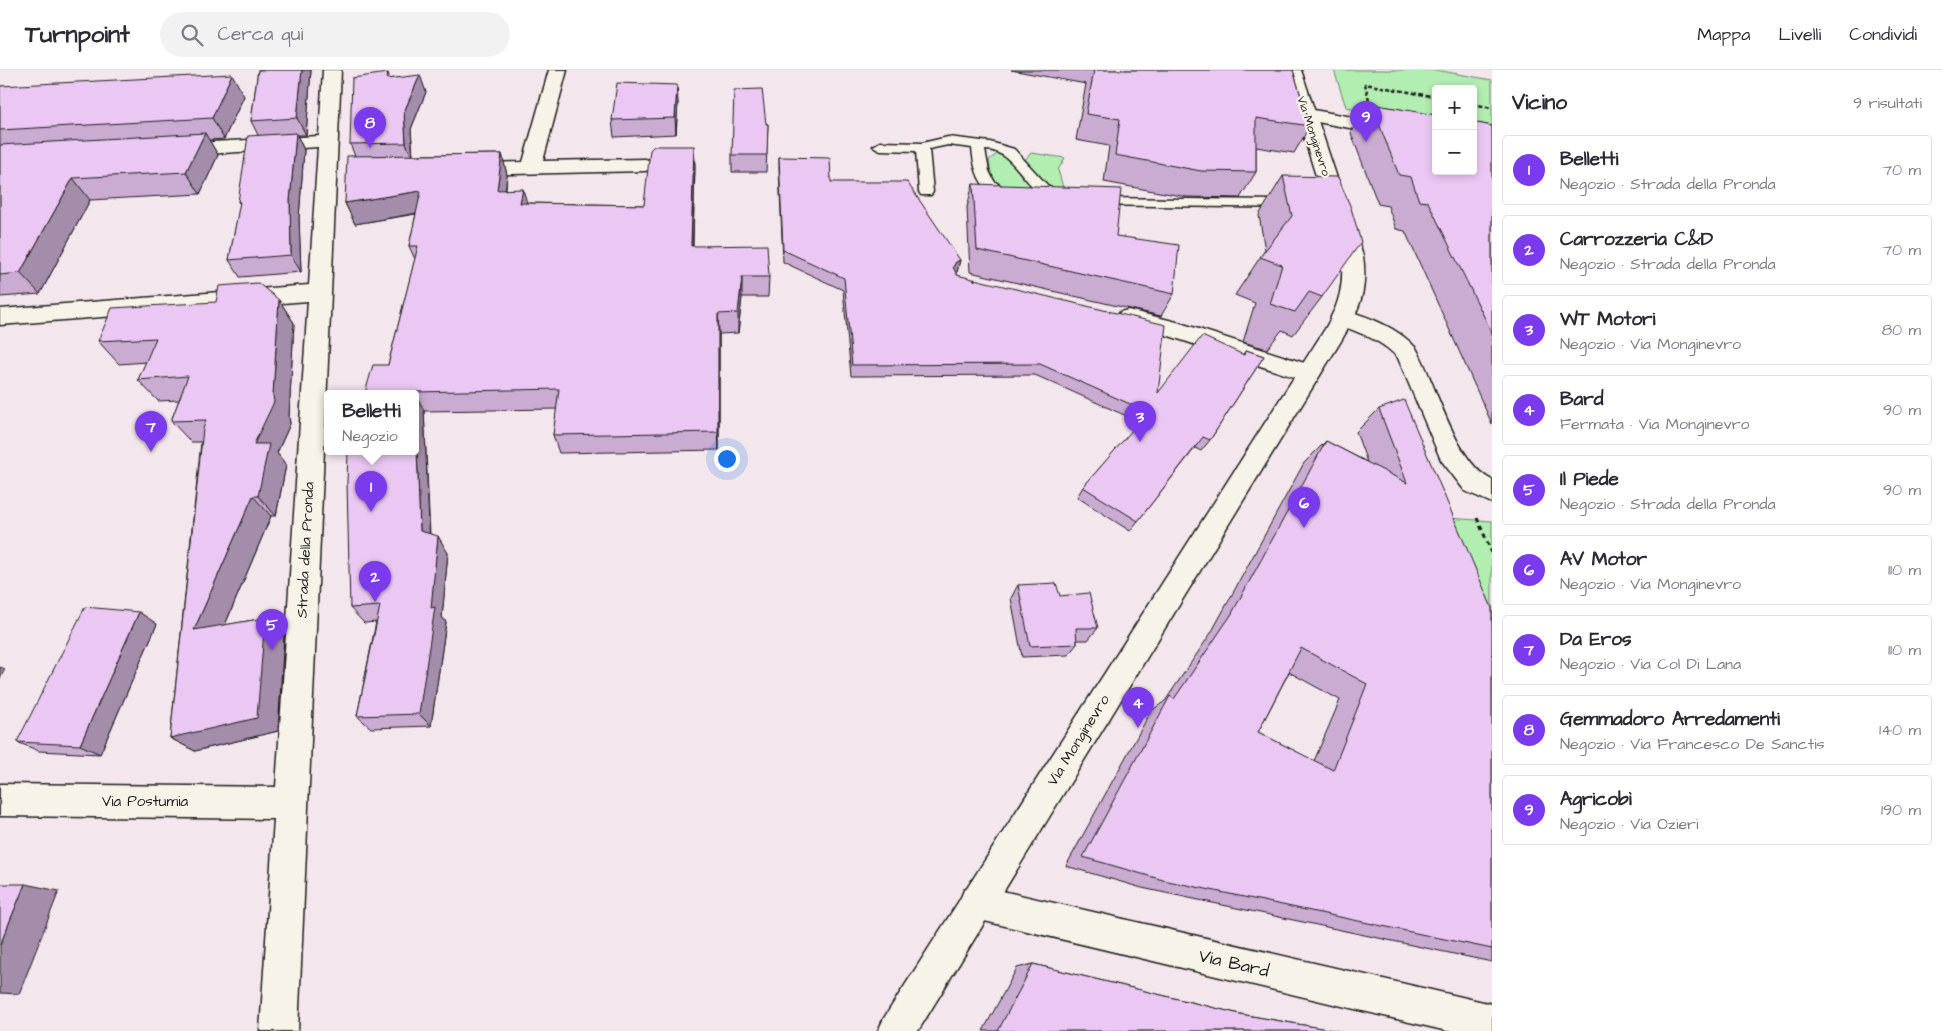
<!DOCTYPE html>
<html lang="it">
<meta charset="utf-8">
<style>
:root{--surface:#fff;--page:#f2f2f3;--text:#2b2b33;--muted:#7c7c81;--line:#e1e1e2;--accent:#7c3aed}
body{margin:0;font-family:"Architects Daughter",sans-serif;background:var(--page);color:var(--text)}
.controls{position:absolute;right:15px;top:15px;display:grid;overflow:hidden;border-radius:5px;box-shadow:0 2px 8px #0003}
.controls button{width:45px;height:45px;display:grid;place-items:center;padding:0;border:0;border-bottom:1px solid var(--line);background:var(--surface);color:var(--text);font:25px sans-serif}
.you{position:absolute;left:726px;top:388px;width:18px;height:18px;margin:-12px;border:4px solid #fff;border-radius:50%;background:#1a73e8;box-shadow:0 0 0 8px #1a73e833}
.badge{display:grid;place-items:center;width:32px;height:32px;border-radius:50%;background:var(--accent);color:#fff;font-size:16px;font-weight:700}
.pin{position:absolute;translate:-50% -41px;filter:drop-shadow(0 1px 2px #0008)}
.pin::after{content:'';position:absolute;top:26px;width:18px;height:15px;background:inherit;clip-path:polygon(0 0,100% 0,50% 100%)}
.popup{position:absolute;left:324px;top:320px;width:95px;height:65px;box-sizing:border-box;display:grid;place-content:center;border-radius:5px;background:var(--surface);filter:drop-shadow(0 1px 4px #0005);font-size:16px;white-space:nowrap;color:var(--muted)}
.popup b{font-size:19px;color:var(--text)}
.popup::after{content:'';position:absolute;left:50%;top:100%;margin-left:-10px;border:10px solid transparent;border-top-color:var(--surface)}
.list{margin:0;padding:0;list-style:none}
h2{display:flex;justify-content:space-between;align-items:center;height:65px;margin:0;padding:0 20px;font-size:21px}
h2 small{font-size:16px;font-weight:400;color:var(--muted)}
.list li{display:grid;grid-template-columns:32px 1fr auto;gap:15px;align-items:center;box-sizing:border-box;height:70px;margin:0 10px 10px;padding:0 10px;border:1px solid var(--line);border-radius:5px}
.list b{display:block;font-size:19px;white-space:nowrap}
.list p{margin:0;font-size:16px;white-space:nowrap;color:var(--muted)}
.list em{font-size:16px;font-style:normal;color:var(--muted)}
.icon{flex:none;width:28px;height:28px;fill:none;stroke:currentColor;stroke-width:2;stroke-linecap:round;stroke-linejoin:round}
.map{position:relative;flex:none;width:1492px;height:961px;overflow:hidden}
header{display:flex;align-items:center;gap:30px;box-sizing:border-box;height:70px;padding:0 25px;background:var(--surface);border-bottom:1px solid var(--line)}
header strong{font-size:24px}
nav{display:flex;gap:28px;margin-inline-start:auto;font-size:18px}
.search{width:350px;height:45px;background:var(--page);display:flex;align-items:center;gap:12px;box-sizing:border-box;padding:0 18px;border-radius:28px;color:var(--muted);font-size:19px}
main{display:flex}
aside{flex:1;background:var(--surface)}
.map>svg:first-child{display:block}
.green{fill:#b2edb2;stroke:#678467}
.lines{fill:none;stroke-linecap:round;stroke-linejoin:round}
.service-casing{stroke:#1c1c1c;stroke-width:3}
.minor-casing{stroke:#1c1c1c;stroke-width:3}
.tertiary-casing{stroke:#1c1c1c;stroke-width:3}
.path-far1{stroke:#1c1c1c;stroke-width:2.5;stroke-dasharray:4 2.5;stroke-linecap:butt}
.path{stroke:#1c1c1c;stroke-width:3;stroke-dasharray:4.5 4;stroke-linecap:butt}
.service{fill:#f7f3e8;fill-rule:evenodd}
.minor{fill:#f7f3e8;fill-rule:evenodd}
.tertiary{fill:#f7f3e8;fill-rule:evenodd}
.wall{fill:#caacd2;stroke:#1c1c1c;fill-rule:evenodd}
.shaded-wall{fill:#a48cab;stroke:#1c1c1c}
.building{fill:#ebc8f4;stroke:#1c1c1c;fill-rule:evenodd}
.labels{text-anchor:middle;stroke-width:4.5;stroke-linejoin:round;paint-order:stroke}
.far-street-label{font-size:12px;fill:#1c1c1c;stroke:#f7f3e8}
.street-label{font-size:15px;fill:#1c1c1c;stroke:#f7f3e8}
.near-street-label{font-size:18px;fill:#1c1c1c;stroke:#f7f3e8}
</style>
<header>
<strong>Turnpoint</strong>
<div class="search"><svg class="icon" aria-label="search" viewBox="0 0 24 24"><circle cx="10" cy="10" r="6"/><path d="M15 15l6 6"/></svg>Cerca qui</div>
<nav><a>Mappa</a><a>Livelli</a><a>Condividi</a></nav>
</header>
<main>
<div class="map">
<svg width="1492" height="961" viewBox="0 0 1492 961">
<rect width="100%" height="100%" fill="#f3e6ec"/>
<filter id="ink" filterUnits="userSpaceOnUse"><feTurbulence type="fractalNoise" baseFrequency=".02" numOctaves="2"/><feDisplacementMap in="SourceGraphic" scale="10" xChannelSelector="R" yChannelSelector="G"/><feConvolveMatrix kernelMatrix="1 2 1 2 8 2 1 2 1" color-interpolation-filters="sRGB"/></filter>
<g filter="url(#ink)">
<g class="green">
<polygon points="1334,0 1436,0 1492,10 1492,65 1473,62 1473,19 1436,19 1436,54 1346,37"/>
<polygon points="1031,83 1065,88 1058,100 1064,121 1045,116 1023,92"/>
<path d="M 997,84 L 1009,89 L 1044,128 C 1029,126 998,124 992,106 C 990,101 990,95 989,90 Z"/>
<polygon points="1417,446 1492,451 1492,626"/>
</g>
<g class="lines">
<g class="service-casing">
<g id="service">
<path d="M 948,67 L 990,72 L 1014,79 L 1050,118 L 1068,121 L 1070,124 L 1068,127 C 1026,138 1022,80 985,80 L 989,101 L 994,111 L 1017,127 L 1015,130 C 1009,132 1005,130 1000,128 C 979,119 974,99 972,78 L 948,75 L 929,79 L 933,122 L 931,125 L 921,125 L 919,122 L 916,81 L 880,80 L 873,76 L 880,72 L 922,73 Z"/>
<polygon points="1095,128 1290,130 1295,131 1297,134 1295,137 1290,138 1090,135 1088,132 1090,129"/>
</g>
</g>
<g class="minor-casing">
<g id="minor">
<polygon points="323,0 341,0 298,961 260,961 274,749 0,746 0,714 276,717 308,231 0,255 0,239 309,215 318,77 176,86 169,84 166,80 169,76 176,74 319,66"/>
<polygon points="549,0 567,0 543,91 645,89 652,91 655,95 652,99 645,101 469,105 462,103 459,99 462,95 469,93 523,92"/>
<polygon points="1308,39 1436,62 1436,74 1301,49 1299,45 1301,41"/>
<path d="M 1342,239 C 1369,247 1397,257 1416,278 C 1437,315 1454,391 1492,410 L 1492,433 L 1465,421 L 1441,390 L 1398,288 C 1381,269 1357,262 1334,253 L 1331,247 L 1334,241 Z"/>
<polygon points="1128,240 1177,252 1317,297 1321,303 1317,309 1309,312 1166,265 1120,254 1117,248 1120,242"/>
<polygon points="976,815 1492,934 1492,961 1447,961 976,849 964,844 959,832 964,820"/>
</g>
</g>
<g class="tertiary-casing">
<path id="tertiary" d="M 1283,0 L 1301,0 L 1363,186 C 1368,221 1359,241 1341,271 L 918,961 L 878,961 L 884,948 L 1325,259 C 1339,235 1345,214 1341,186 Z"/>
</g>
<g class="path-far1">
<polyline points="1369,30 1365,14 1436,27"/>
<polyline points="1473,34 1492,38"/>
</g>
<polyline class="path" points="1477,448 1492,483"/>
<use href="#service" class="service"/>
<use href="#minor" class="minor"/>
<use href="#tertiary" class="tertiary"/>
</g>
<g class="wall">
<polygon points="258,0 311,0 306,65 297,65 304,80 299,148 301,202 240,207 229,190 240,134 238,132 258,65 251,51"/>
<polygon points="1011,0 1293,0 1310,56 1294,83 1256,77 1256,102 1240,128 1187,127 1104,112 1109,76 1076,70 1086,14"/>
<polygon points="388,3 390,9 426,22 411,59 413,85 502,84 507,105 506,120 527,133 644,135 694,76 695,96 693,176 769,207 768,227 742,227 738,263 719,264 719,380 559,383 553,365 557,339 424,341 430,464 448,483 442,547 446,552 431,656 371,658 357,646 376,552 364,553 350,538 388,295 415,189 409,176 416,144 355,154 345,133 355,86 350,74"/>
<polygon points="0,16 244,26 224,69 209,70 218,85 200,124 90,130 40,224 0,227"/>
<polygon points="678,32 676,64 614,67 612,50"/>
<polygon points="1371,34 1492,56 1492,354 1405,161 1396,159 1388,136 1378,134 1351,63"/>
<polygon points="766,54 768,54 766,102 732,102 732,85"/>
<polygon points="779,87 831,112 960,190 957,202 955,203 957,205 974,211 1158,323 1243,284 1246,280 1264,286 1210,370 1201,381 1195,378 1130,461 1077,427 1083,417 1140,352 1035,305 851,306 843,220 783,192 779,99"/>
<polygon points="1283,106 1322,227 1293,265 1282,260 1267,279 1243,272 1255,233 1235,225 1265,180 1259,145"/>
<polygon points="973,114 1174,224 1161,246 970,202 967,137"/>
<polygon points="279,230 294,253 289,346 290,354 277,383 286,395 276,446 271,446 225,555 265,548 284,565 278,661 195,681 170,668 201,372 191,372 171,351 179,330 158,331 138,310 146,292 119,294 98,271"/>
<path d="M 1379,339 L 1492,538 L 1492,892 L 1142,818 L 1066,796 L 1151,641 L 1165,631 L 1211,563 L 1304,393 L 1326,371 L 1367,392 L 1356,362 ZM 1289,602 L 1340,630 L 1314,691 L 1258,662 Z"/>
<polygon points="1018,515 1060,526 1098,558 1088,570 1077,570 1077,574 1068,585 1022,587 1011,528"/>
<polygon points="157,554 100,684 39,681 17,672"/>
<polygon points="1033,894 1240,944 1338,961 983,961 1017,898"/>
</g>
<g class="shaded-wall">
<polygon points="302,0 311,0 306,65 297,48"/>
<polygon points="232,4 244,26 224,69 212,48"/>
<polygon points="420,5 426,22 411,59 413,90 406,73 404,42"/>
<polygon points="677,15 678,32 676,64 675,48"/>
<polygon points="205,63 218,85 200,124 186,102"/>
<polygon points="296,63 304,80 299,148 301,202 291,185 290,131"/>
<polygon points="694,76 695,96 692,196 691,176"/>
<polygon points="502,84 507,105 503,141 497,120"/>
<polygon points="73,108 90,130 40,224 20,203"/>
<polygon points="523,119 529,140 520,133"/>
<polygon points="421,121 429,141 355,154 345,133"/>
<polygon points="960,190 957,202 952,204 953,197 956,192"/>
<polygon points="742,207 742,227 738,263 738,243"/>
<polygon points="279,230 294,253 289,346 290,354 277,383 286,395 276,446 258,426 254,374 273,325"/>
<polygon points="718,244 719,264 719,380 718,362"/>
<polygon points="415,322 424,341 430,477 420,461"/>
<polygon points="253,426 271,446 216,576 194,560"/>
<polygon points="438,466 448,483 442,547 446,552 431,656 419,644"/>
<polygon points="139,542 157,554 100,684 80,675"/>
<polygon points="265,548 284,565 278,661 195,681 170,668"/>
<polygon points="0,597 5,599 0,609"/>
<polygon points="25,814 59,821 19,924 0,923 0,875"/>
</g>
<g class="building">
<polygon points="258,0 302,0 297,48 251,51"/>
<polygon points="1094,0 1293,0 1310,56 1256,48 1256,102 1201,101 1115,85 1120,49 1086,44"/>
<polygon points="388,3 387,9 420,5 404,42 406,73 350,74 352,8"/>
<polygon points="232,4 212,48 0,60 0,16"/>
<polygon points="617,13 677,15 675,48 612,50"/>
<polygon points="762,19 766,54 768,54 767,85 732,85 734,20"/>
<polygon points="1371,34 1436,45 1436,101 1473,101 1473,52 1492,56 1492,263 1428,132 1419,131 1411,107 1399,105"/>
<polygon points="205,63 186,102 73,108 20,203 0,205 0,75"/>
<polygon points="296,63 290,131 291,185 229,190 240,132 238,132 248,66"/>
<polygon points="654,76 694,76 691,176 767,175 769,207 742,207 738,243 718,244 718,362 553,365 559,319 415,322 415,323 365,323 373,295 388,295 418,176 409,176 421,121 345,133 347,86 502,84 497,120 523,119 520,133 644,135 650,80"/>
<polygon points="779,87 830,88 831,112 907,112 960,190 956,192 953,197 957,205 973,209 975,211 974,209 1166,255 1158,323 1202,266 1244,285 1246,280 1264,286 1210,370 1203,367 1138,451 1083,417 1148,342 1040,294 852,295 844,208 783,180"/>
<polygon points="1283,106 1338,107 1351,138 1361,172 1322,227 1309,222 1295,242 1270,234 1282,195 1260,187 1292,146"/>
<polygon points="973,114 1121,119 1116,166 1179,175 1174,224 977,180"/>
<polygon points="258,213 279,230 273,325 274,332 254,374 269,374 258,426 253,426 194,560 265,548 257,648 170,668 203,359 206,350 171,351 188,306 138,310 156,268 98,271 112,238 216,232 219,216"/>
<polygon points="415,325 420,461 438,466 431,538 435,537 419,644 357,646 380,536 350,538 347,413 348,381 415,381"/>
<path d="M 1404,330 L 1492,538 L 1492,879 L 1163,810 L 1083,787 L 1170,626 L 1174,629 L 1231,545 L 1326,371 L 1407,413 L 1379,339 ZM 1301,578 L 1367,614 L 1333,700 L 1258,662 Z"/>
<polygon points="1056,513 1060,526 1089,523 1098,558 1076,558 1077,574 1030,576 1018,515"/>
<polygon points="85,537 139,542 80,675 17,672"/>
<polygon points="0,814 25,814 0,875"/>
<polygon points="1033,894 1240,944 1338,961 998,961"/>
</g>
</g>
<g class="labels">
<g class="far-street-label">
<text transform="translate(1314 66) rotate(72)" y="4">Via Monginevro</text>
</g>
<g class="street-label">
<text transform="translate(305 480) rotate(-87)" y="5">Strada della Pronda</text>
<text transform="translate(1078 670) rotate(-58)" y="5">Via Monginevro</text>
<text x="145" y="736">Via Postumia</text>
</g>
<g class="near-street-label">
<text transform="translate(1234 893) rotate(13)" y="6">Via Bard</text>
</g>
</g>
</svg>
<div class="controls">
<button>+</button>
<button>−</button>
</div>
<div class="you"></div>
<div class="pin badge" style="left:371px;top:442px">1</div>
<div class="popup"><b>Belletti</b>Negozio</div>
<div class="pin badge" style="left:375px;top:532px">2</div>
<div class="pin badge" style="left:1140px;top:372px">3</div>
<div class="pin badge" style="left:1138px;top:658px">4</div>
<div class="pin badge" style="left:272px;top:580px">5</div>
<div class="pin badge" style="left:1304px;top:458px">6</div>
<div class="pin badge" style="left:151px;top:382px">7</div>
<div class="pin badge" style="left:370px;top:78px">8</div>
<div class="pin badge" style="left:1366px;top:72px">9</div>
</div>
<aside>
<h2>Vicino<small>9 risultati</small></h2>
<ul class="list">
<li><span class="badge">1</span><div><b>Belletti</b><p>Negozio · Strada della Pronda</p></div><em>70 m</em></li>
<li><span class="badge">2</span><div><b>Carrozzeria C&amp;D</b><p>Negozio · Strada della Pronda</p></div><em>70 m</em></li>
<li><span class="badge">3</span><div><b>WT Motori</b><p>Negozio · Via Monginevro</p></div><em>80 m</em></li>
<li><span class="badge">4</span><div><b>Bard</b><p>Fermata · Via Monginevro</p></div><em>90 m</em></li>
<li><span class="badge">5</span><div><b>Il Piede</b><p>Negozio · Strada della Pronda</p></div><em>90 m</em></li>
<li><span class="badge">6</span><div><b>AV Motor</b><p>Negozio · Via Monginevro</p></div><em>110 m</em></li>
<li><span class="badge">7</span><div><b>Da Eros</b><p>Negozio · Via Col Di Lana</p></div><em>110 m</em></li>
<li><span class="badge">8</span><div><b>Gemmadoro Arredamenti</b><p>Negozio · Via Francesco De Sanctis</p></div><em>140 m</em></li>
<li><span class="badge">9</span><div><b>Agricobì</b><p>Negozio · Via Ozieri</p></div><em>190 m</em></li>
</ul>
</aside>
</main>
